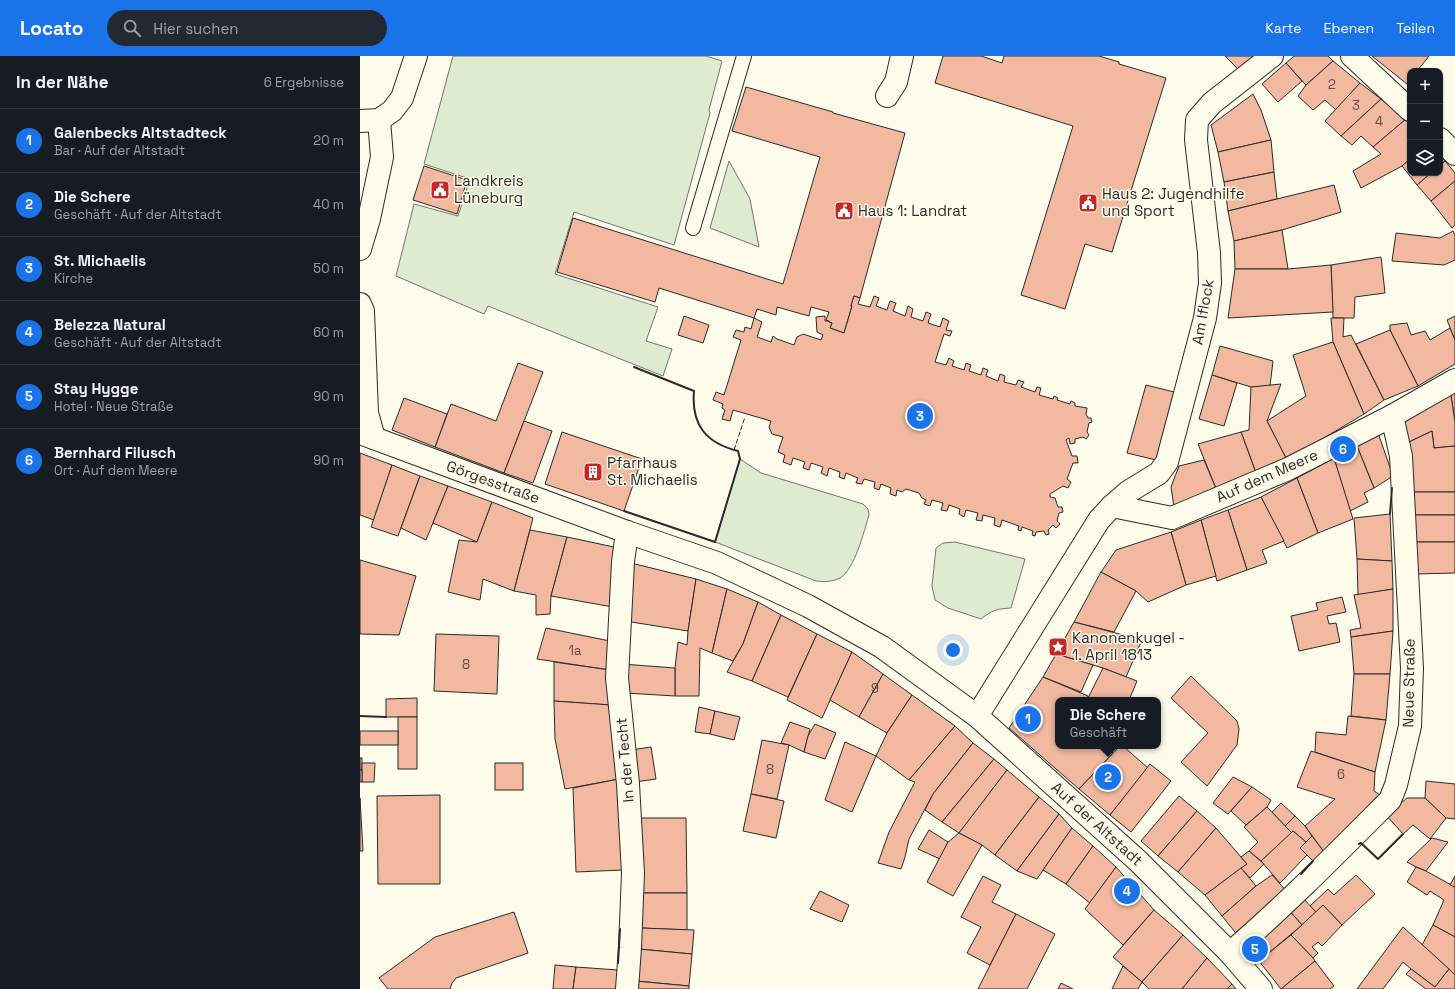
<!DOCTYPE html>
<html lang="de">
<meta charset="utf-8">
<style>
:root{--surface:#171b24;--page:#242831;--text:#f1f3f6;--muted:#9ea1a6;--line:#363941;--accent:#1a73e8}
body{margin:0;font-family:"Space Grotesk",sans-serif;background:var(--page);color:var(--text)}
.controls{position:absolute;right:12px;top:12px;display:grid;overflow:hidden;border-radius:8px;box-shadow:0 1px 3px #0004}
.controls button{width:36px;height:36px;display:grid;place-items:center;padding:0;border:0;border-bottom:1px solid var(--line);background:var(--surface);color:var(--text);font:20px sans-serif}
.you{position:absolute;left:593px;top:594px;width:14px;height:14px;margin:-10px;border:3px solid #fff;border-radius:50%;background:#1a73e8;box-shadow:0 0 0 6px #1a73e833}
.badge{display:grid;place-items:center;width:26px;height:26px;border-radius:50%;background:var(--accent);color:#fff;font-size:13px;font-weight:700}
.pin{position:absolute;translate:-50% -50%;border:2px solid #fff;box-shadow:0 1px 4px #0006}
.popup{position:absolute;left:695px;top:641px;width:106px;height:52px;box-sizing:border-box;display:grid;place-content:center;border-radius:8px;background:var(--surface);filter:drop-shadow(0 1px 3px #0005);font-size:13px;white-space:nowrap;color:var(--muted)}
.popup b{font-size:15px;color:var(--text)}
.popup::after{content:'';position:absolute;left:50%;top:100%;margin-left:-8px;border:8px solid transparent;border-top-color:var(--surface)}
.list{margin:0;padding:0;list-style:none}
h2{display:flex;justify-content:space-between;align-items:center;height:52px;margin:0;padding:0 16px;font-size:17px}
h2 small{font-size:13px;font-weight:400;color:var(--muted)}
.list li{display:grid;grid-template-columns:26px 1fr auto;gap:12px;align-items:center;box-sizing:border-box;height:64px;padding:0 16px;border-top:1px solid var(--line)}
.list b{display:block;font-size:15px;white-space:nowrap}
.list p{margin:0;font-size:13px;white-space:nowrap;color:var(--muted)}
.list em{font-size:13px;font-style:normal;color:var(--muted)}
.icon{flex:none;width:22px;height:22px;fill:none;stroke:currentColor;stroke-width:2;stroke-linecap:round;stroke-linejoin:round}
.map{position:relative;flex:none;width:1095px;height:933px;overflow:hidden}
header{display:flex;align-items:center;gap:24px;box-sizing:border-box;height:56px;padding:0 20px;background:var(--accent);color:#fff}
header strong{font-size:19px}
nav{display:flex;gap:22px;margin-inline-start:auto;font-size:14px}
.search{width:280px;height:36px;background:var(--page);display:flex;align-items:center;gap:10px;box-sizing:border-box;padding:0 14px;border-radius:22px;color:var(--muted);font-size:15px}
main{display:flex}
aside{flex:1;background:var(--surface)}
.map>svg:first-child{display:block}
.green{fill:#deebd1;stroke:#74746e}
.building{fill:#f2b8a0;stroke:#2b2b2b}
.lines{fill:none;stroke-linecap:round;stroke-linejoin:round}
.lane-casing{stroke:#2b2b2b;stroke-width:16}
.street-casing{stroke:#2b2b2b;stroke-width:24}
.secondary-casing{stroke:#2b2b2b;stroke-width:24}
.lane{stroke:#fdfbea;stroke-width:14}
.street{stroke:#fdfbea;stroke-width:22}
.secondary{stroke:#fdfbea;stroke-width:22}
.fence{stroke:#2b2b2b;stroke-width:1;stroke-dasharray:5 2;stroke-linecap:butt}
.wall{stroke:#2b2b2b;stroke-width:2}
.labels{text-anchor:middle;stroke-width:3;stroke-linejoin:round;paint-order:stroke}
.number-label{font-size:13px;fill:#5d4e48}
.poi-label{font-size:15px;fill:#2b2b2b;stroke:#fdfbea;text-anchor:start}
.street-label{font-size:15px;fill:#2b2b2b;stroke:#fdfbea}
</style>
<header>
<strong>Locato</strong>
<div class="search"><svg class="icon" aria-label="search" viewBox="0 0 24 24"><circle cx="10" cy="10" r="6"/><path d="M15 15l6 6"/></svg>Hier suchen</div>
<nav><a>Karte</a><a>Ebenen</a><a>Teilen</a></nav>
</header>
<main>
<aside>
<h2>In der Nähe<small>6 Ergebnisse</small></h2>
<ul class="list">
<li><span class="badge">1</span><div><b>Galenbecks Altstadteck</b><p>Bar · Auf der Altstadt</p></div><em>20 m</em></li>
<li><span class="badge">2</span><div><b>Die Schere</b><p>Geschäft · Auf der Altstadt</p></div><em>40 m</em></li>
<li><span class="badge">3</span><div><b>St. Michaelis</b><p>Kirche</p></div><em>50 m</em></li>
<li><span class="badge">4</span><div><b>Belezza Natural</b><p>Geschäft · Auf der Altstadt</p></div><em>60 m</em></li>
<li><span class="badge">5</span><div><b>Stay Hygge</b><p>Hotel · Neue Straße</p></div><em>90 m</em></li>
<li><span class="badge">6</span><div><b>Bernhard Filusch</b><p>Ort · Auf dem Meere</p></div><em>90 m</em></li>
</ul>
</aside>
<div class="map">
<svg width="1095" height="933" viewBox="0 0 1095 933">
<rect width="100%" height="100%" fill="#fdfbea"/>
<g class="green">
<polygon points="93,0 346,0 362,5 349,54 350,57 314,189 214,156 195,218 298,251 286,285 312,293 303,320 128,250 124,258 36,220 54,148 98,160 110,123 64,108"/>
<polygon points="369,105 390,143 399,191 350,172"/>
<path d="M 380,403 L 401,417 L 503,448 L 508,453 L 509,459 C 504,475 495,513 480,522 C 472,526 465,526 456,525 L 355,486 Z"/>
<path d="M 595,486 L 665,503 L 651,552 C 637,553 632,554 621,563 L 588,552 L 575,544 L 572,530 L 576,492 L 583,487 Z"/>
</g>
<g class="building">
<polygon points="583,0 621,0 642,7 644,0 739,0 759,6 759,8 806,22 752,196 725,188 705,253 661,239 713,70 575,27"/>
<polygon points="865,0 896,0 880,15"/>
<polygon points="934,0 968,0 973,5 946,29 926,7"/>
<polygon points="1012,0 1069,0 1057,15 1050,15 1050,24 1047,28"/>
<polygon points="973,5 1000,27 976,54 965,44 953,54 938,40 946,29"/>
<polygon points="926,7 942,25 918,46 902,28"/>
<polygon points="1000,27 1021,43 981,80 965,65"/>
<polygon points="386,31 473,56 473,57 545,77 500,242 494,240 491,250 492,250 484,277 470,272 472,267 469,266 469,265 466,264 469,256 451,251 449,260 417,251 416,259 397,253 394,262 299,232 295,246 197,216 213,162 423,228 460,101 372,75"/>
<polygon points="893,38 901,54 911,84 858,96 851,69"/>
<polygon points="1021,43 1046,63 1013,91 1001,80 992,89 981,80"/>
<polygon points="1046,63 1050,67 1050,103 1042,110 1001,132 993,115 1021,98 1013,91"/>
<polygon points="911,84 914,116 864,126 858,96"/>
<polygon points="1080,98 1085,105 1080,109"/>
<polygon points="1050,103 1050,117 1071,117 1057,129 1042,110"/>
<polygon points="1085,105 1095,117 1095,125 1071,145 1057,129 1071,117 1080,117 1080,109"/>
<polygon points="64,110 107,124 97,158 53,144"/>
<polygon points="914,116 917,143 868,155 864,126"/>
<polygon points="1095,125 1095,169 1092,172 1071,145"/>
<polygon points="974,129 981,156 922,174 874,185 868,155"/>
<polygon points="922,174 928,213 875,213 874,185"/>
<polygon points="1093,175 1095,179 1095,204 1084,209 1032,205 1036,177 1080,182"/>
<polygon points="1021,201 1025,237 995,241 994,262 973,262 971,209"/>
<polygon points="971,209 973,256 868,262 875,213 928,213"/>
<polygon points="494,240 500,242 498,248 510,251 514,240 519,242 516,250 527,254 530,245 536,247 533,255 545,260 548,250 553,253 551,261 563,265 566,256 571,258 568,267 580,271 583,262 589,265 586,274 592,275 590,280 584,278 575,306 586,309 589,302 594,305 592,310 604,314 606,307 611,309 609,315 621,319 623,312 628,314 626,320 638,325 640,318 645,320 644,326 656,329 658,324 664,326 661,331 675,336 677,331 681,332 679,339 693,343 694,340 698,342 697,344 710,348 711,345 715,347 715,350 727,352 726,358 728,362 731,362 732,366 729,367 727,376 729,379 726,383 723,381 715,383 715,387 710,388 709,382 706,384 712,400 717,400 718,407 713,407 707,423 711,426 708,432 703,430 690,438 690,441 695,442 698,451 702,451 703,456 699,457 697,465 700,468 696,472 693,469 688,474 689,478 686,479 684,475 676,476 675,480 672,479 673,475 662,471 661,475 658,474 659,470 642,464 640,471 634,469 635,462 623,459 622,465 616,464 618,457 606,454 604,461 599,458 600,453 589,449 587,455 581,454 583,447 572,444 570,450 564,448 566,444 562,442 559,437 546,433 542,436 537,434 536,440 530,438 531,432 521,428 519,434 514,432 515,426 504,423 502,428 496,427 498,422 486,417 484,423 479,421 480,416 469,412 467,420 461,417 463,411 451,407 449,414 443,412 445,406 433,402 431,409 423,406 425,399 418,396 423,381 412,378 409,371 411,365 373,354 370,365 362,363 365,354 362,352 363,348 353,344 356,336 364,339 381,284 373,281 376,274 384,276 385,271 391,273 394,262 402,266 397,281 411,286 413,280 417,283 434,289 437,281 443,278 461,284 463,279 457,276 456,261 465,260 465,265 469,265 469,266 472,267 470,272 484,277 492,250 491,250"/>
<polygon points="324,260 349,269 343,287 318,279"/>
<polygon points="1095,260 1095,284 1087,264"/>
<polygon points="971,262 984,262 983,281 991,279 1024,344 1004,358 973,286"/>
<polygon points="1047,267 1051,279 1065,275 1070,284 1090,272 1095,284 1095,308 1058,330 1030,274 1030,269"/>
<polygon points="1030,274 1058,330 1024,344 996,288"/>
<polygon points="973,286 1004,358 927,404 907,365 946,340 933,299"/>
<polygon points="860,290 913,305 910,330 891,331 852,319"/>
<polygon points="158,307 183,316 144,417 75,391 91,348 136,365"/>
<polygon points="852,319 877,327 864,370 839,363"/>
<polygon points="921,328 907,365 927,404 896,417 881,376 889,374 891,331"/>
<polygon points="786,329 814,336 796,404 767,397"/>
<polygon points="1095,331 1095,366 1090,333"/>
<polygon points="1090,333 1095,366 1095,390 1074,392 1072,375 1047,387 1044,362"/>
<polygon points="44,342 87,358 75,391 32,374"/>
<polygon points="164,365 192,375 173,427 144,417"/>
<polygon points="1017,374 1033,420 1014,432 997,390"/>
<polygon points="1072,375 1074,392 1095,390 1095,436 1051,436 1047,387"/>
<polygon points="202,376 282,403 264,455 185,428"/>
<polygon points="881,376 896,417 857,435 838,388"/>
<polygon points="997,390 1014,432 1004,437 1008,446 990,455 975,406"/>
<polygon points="0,397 32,409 14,464 0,459"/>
<polygon points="974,402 993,463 958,477 937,422"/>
<polygon points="844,404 857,435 814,451 811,431 819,410"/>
<polygon points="32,409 60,420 38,480 11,471"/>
<polygon points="60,420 88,430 66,484 41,472"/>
<polygon points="937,422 958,477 927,492 901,441"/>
<polygon points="88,430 132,446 117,486 73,467"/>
<polygon points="1051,436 1095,436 1095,459 1053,459"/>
<polygon points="901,441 924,485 902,494 907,507 887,514 868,454"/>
<polygon points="132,446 173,462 154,535 123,523 120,544 88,536 99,484 117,486"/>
<polygon points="868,454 887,514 857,525 841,464"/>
<polygon points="1030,458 1032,505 997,503 994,462"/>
<polygon points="1053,459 1095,459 1095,486 1055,486"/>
<polygon points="841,464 856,520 826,529 811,476"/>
<polygon points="170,474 207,481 191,540 190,558 176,559 176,539 154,535"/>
<polygon points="811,476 826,529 788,546 776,535 741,516 756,494"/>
<polygon points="207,481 254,491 253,551 191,540"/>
<polygon points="1055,486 1095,486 1095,517 1056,518"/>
<polygon points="997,503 1032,505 1033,533 998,539"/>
<polygon points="0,504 56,520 39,579 0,578"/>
<polygon points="271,507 336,523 328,575 265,565"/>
<polygon points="741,516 776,535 754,576 714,566"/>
<polygon points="336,523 367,533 352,597 340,592 339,640 315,640 315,612 318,586 327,589 328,575"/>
<polygon points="367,533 398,546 383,588 373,605 352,597"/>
<polygon points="1033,533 1033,575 991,581 990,574 1001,572 994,539"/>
<polygon points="982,541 986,556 967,560 969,568 976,567 980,586 939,595 931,560 958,554 956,547"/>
<polygon points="398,546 421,559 392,625 367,616 383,588"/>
<polygon points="421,559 457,578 428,641 392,625"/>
<polygon points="714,566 782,584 766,621 743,612 696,598"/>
<polygon points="186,572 250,585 250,614 177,603"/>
<polygon points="1033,575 1030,618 994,618 991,581"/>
<polygon points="76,578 139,580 137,638 74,635"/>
<polygon points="457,578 492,596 462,662 427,644"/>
<polygon points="492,596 523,618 499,661 470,644"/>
<polygon points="696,598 733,609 721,636 683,621"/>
<polygon points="194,606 250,614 251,649 194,645"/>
<polygon points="262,608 315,612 315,640 265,637"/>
<polygon points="743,612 777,625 769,644 727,644"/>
<polygon points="523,618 552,639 527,677 499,661"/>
<polygon points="994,618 1030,618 1026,664 991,660"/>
<polygon points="831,620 877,665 879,673 877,689 847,730 821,706 848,677 811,642"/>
<polygon points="683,621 728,640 727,644 698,644 698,690 744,690 753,697 719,733 649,672"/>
<polygon points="552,639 595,670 549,724 516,700 527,677"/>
<polygon points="57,642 57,661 26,661 26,643"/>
<polygon points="194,645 251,649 259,723 205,733 195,683"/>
<polygon points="339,651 355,655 350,678 335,676"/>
<polygon points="355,655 380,661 374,684 350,678"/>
<polygon points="988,660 1026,664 1015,716 955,696 956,676 986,679"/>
<rect x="38" y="661" width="19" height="52"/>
<polygon points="430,666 450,673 444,696 429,689 421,687"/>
<polygon points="455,668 476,677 465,703 444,696 448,680"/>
<polygon points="595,670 613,687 573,738 549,783 545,801 541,813 518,807 529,776 555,726 549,724"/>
<rect x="0" y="675" width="38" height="14"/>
<polygon points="402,684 429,689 417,743 391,738"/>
<polygon points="485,686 516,700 492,756 465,744"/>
<polygon points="613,687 634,703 582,766 565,754 573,738"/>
<polygon points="760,690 763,690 788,712 750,759 719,733"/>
<polygon points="291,691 296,723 275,726 271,694"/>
<polygon points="951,695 1015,716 1014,735 1023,741 964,796 945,770 975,743 937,731"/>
<rect x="0" y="702" width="2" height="12"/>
<polygon points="634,703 647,714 612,761 599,777 582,766"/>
<polygon points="2,707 15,707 14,726 2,726"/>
<rect x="135" y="707" width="28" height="27"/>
<polygon points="790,708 811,725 771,776 750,759"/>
<rect x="0" y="714" width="2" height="12"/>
<polygon points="647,714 679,741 635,799 622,789 599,777"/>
<polygon points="873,721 892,731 868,758 853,747"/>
<polygon points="259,723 263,814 216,816 213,732"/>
<polygon points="1066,725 1095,728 1095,763 1086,762 1065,742"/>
<polygon points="892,731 911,744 907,751 886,769 871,755"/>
<polygon points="391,738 424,745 416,782 383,775"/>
<polygon points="80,739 80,828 18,828 17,740"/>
<polygon points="819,740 837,755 798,800 781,785"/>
<polygon points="679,741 699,758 657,815 635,799"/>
<polygon points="0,742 3,795 0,795"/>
<polygon points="1047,742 1065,742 1086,762 1070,783 1053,769 1043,778 1026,759"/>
<polygon points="921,747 935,760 925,770 912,756"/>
<polygon points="907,751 932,777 901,805 889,795 898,786 884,771"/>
<polygon points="837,755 856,772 818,816 798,800"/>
<polygon points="699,758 712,772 677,823 657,815"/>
<polygon points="935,760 945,770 952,780 946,786 933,775 932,777 925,770"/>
<polygon points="280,762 326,762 327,837 281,837"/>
<polygon points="712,772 733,790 706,828 683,814"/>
<polygon points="856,772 887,808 845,839 818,816"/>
<polygon points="569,774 588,786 580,803 558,793"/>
<polygon points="933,775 946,786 940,792 947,799 920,827 901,805"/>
<polygon points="599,777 622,789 593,840 567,826 588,786"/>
<polygon points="952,780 964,796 954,806 940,792"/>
<polygon points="1072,782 1088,786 1066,815 1056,811 1047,806"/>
<polygon points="733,790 756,811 730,847 706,828"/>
<polygon points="889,795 904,808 890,822 881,812 887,808 881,801"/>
<polygon points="756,811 794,854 763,889 725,853"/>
<polygon points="1056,811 1066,815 1095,831 1095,881 1073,869 1084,844 1070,835 1067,839 1047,826"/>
<polygon points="881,812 896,830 862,860 845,839"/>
<polygon points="912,819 929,838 879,881 862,860 896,830"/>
<polygon points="996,819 1015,838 982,869 963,849 956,856 950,850 968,833 974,839"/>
<polygon points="623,820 641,829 632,846 656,858 630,909 607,897 621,871 601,861"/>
<polygon points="1095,820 1095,831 1090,829"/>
<polygon points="460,835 489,849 482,866 450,853"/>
<polygon points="281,837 327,837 327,874 281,872"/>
<polygon points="941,840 956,856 942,869 928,853"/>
<polygon points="963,849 982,869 962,890 958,886 952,891 958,897 953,902 931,879"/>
<polygon points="928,853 942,869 899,905 885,890"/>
<polygon points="794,854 823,879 782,926 753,901"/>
<polygon points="154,856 168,897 96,922 92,927 90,933 28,933 19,922 75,881"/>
<polygon points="656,858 695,878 667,933 618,933"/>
<polygon points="1073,869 1095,881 1095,919 1062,889"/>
<polygon points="1043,871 1089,913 1075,931 1051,913 1043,906 1023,933 997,933"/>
<polygon points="281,872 334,874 332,898 279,893"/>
<polygon points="823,879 847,902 822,933 789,933 782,926"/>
<polygon points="931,879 953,902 955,905 921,933 899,905"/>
<polygon points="279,893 332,898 329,930 276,925"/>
<polygon points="847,902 872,928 867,933 822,933"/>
<polygon points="955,905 974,930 970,933 921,933"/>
<polygon points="195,909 216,911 213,933 193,933"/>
<polygon points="763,910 782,926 778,933 752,933"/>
<polygon points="216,911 258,914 258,933 213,933"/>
<polygon points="1051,913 1075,931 1089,913 1095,919 1095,933 1066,933 1046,918"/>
<polygon points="276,925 329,930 329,933 276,933"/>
<polygon points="701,927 713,933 698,933"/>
<polygon points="872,928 876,933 867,933"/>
</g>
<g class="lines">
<g class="lane-casing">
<polyline id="lane" points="333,172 384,0"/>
</g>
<g class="street-casing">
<g id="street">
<polyline points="992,0 1050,54"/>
<polyline points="527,40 536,26 542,0"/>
<polyline points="1080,83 1095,98"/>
<polyline points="0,193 9,163 22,101 19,64"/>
<polyline points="0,248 3,255 7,357 14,382"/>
<polyline points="0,377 267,476 357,507 448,550 522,591 617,660 778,805 870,897 901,933"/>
<polyline points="752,450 812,462 928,413 1032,360 1095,324"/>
<polyline points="267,476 263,506 257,622 268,728 273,817 270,892 267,933"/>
<polyline points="617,660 739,464 752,450 768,436 799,417 807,406 845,262 850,227 849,197 836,84 837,64 852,47 912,0"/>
<path d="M 870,897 C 926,849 978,796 1030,744 L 1036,729 L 1050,670 L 1052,612 L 1041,400 L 1032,360"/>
</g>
</g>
<g class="secondary-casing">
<polyline id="secondary" points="0,65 19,64 32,55 42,42 56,0"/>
</g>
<use href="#lane" class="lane"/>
<use href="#street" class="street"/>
<use href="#secondary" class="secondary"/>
<polyline class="fence" points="374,394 385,361"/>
<g class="wall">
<path d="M 264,455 L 355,486 L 380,403 L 378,395 C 346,387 331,369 334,335 L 274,311"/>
<polyline points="1030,458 1032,432"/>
<polyline points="0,660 26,661"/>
<polyline points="999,788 1001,787 1018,803 1043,778"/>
<polyline points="941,818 953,805"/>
<polyline points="258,907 260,873"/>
</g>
</g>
<defs>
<g id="civic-square" transform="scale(1)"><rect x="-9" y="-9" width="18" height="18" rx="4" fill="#c62828" stroke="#fdfbea"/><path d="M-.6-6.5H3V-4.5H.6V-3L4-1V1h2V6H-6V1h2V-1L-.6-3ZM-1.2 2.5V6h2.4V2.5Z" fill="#fff"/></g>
<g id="building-square" transform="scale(1)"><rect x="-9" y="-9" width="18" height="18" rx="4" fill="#c62828" stroke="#fdfbea"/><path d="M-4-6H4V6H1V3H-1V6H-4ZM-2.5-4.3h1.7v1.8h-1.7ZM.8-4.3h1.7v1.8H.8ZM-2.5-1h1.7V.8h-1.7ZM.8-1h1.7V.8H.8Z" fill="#fff"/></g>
<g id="sight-square" transform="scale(1)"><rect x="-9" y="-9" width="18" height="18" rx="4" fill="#c62828" stroke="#fdfbea"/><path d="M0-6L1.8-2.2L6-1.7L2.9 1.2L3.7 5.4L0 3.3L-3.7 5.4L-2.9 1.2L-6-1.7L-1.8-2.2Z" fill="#fff"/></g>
</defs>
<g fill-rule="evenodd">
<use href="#civic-square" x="80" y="134"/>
<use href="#civic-square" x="728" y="147"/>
<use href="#civic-square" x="484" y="155"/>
<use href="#building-square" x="233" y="416"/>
<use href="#sight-square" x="698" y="591"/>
</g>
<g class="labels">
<g class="number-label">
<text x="972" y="33">2</text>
<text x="996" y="54">3</text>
<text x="1019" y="70">4</text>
<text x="215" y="599">1a</text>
<text x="106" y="613">8</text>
<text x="515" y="637">9</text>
<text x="410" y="718">8</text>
<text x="981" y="723">6</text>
</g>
<g class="poi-label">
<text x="94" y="130">Landkreis<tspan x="94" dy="17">Lüneburg</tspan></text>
<text x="742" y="143">Haus 2: Jugendhilfe<tspan x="742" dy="17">und Sport</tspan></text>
<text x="498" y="160">Haus 1: Landrat</text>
<text x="247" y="412">Pfarrhaus<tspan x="247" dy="17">St. Michaelis</tspan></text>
<text x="712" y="587">Kanonenkugel -<tspan x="712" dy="17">1. April 1813</tspan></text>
</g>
<g class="street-label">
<text transform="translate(843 256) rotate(-80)" y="5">Am Iflock</text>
<text transform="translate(907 420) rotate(-24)" y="5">Auf dem Meere</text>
<text transform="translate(133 426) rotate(20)" y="5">Görgesstraße</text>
<text transform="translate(1049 627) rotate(-89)" y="5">Neue Straße</text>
<text transform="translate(265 704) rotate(-95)" y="5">In der Techt</text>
<text transform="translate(737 768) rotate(42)" y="5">Auf der Altstadt</text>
</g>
</g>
</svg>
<div class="controls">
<button>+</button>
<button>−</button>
<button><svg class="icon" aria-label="layers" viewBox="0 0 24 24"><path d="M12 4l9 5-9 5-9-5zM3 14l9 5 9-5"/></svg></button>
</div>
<div class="you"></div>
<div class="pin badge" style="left:668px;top:663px">1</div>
<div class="pin badge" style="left:748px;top:721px">2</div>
<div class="popup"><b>Die Schere</b>Geschäft</div>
<div class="pin badge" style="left:560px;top:360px">3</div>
<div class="pin badge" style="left:767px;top:835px">4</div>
<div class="pin badge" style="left:895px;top:893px">5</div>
<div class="pin badge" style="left:983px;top:393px">6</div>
</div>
</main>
